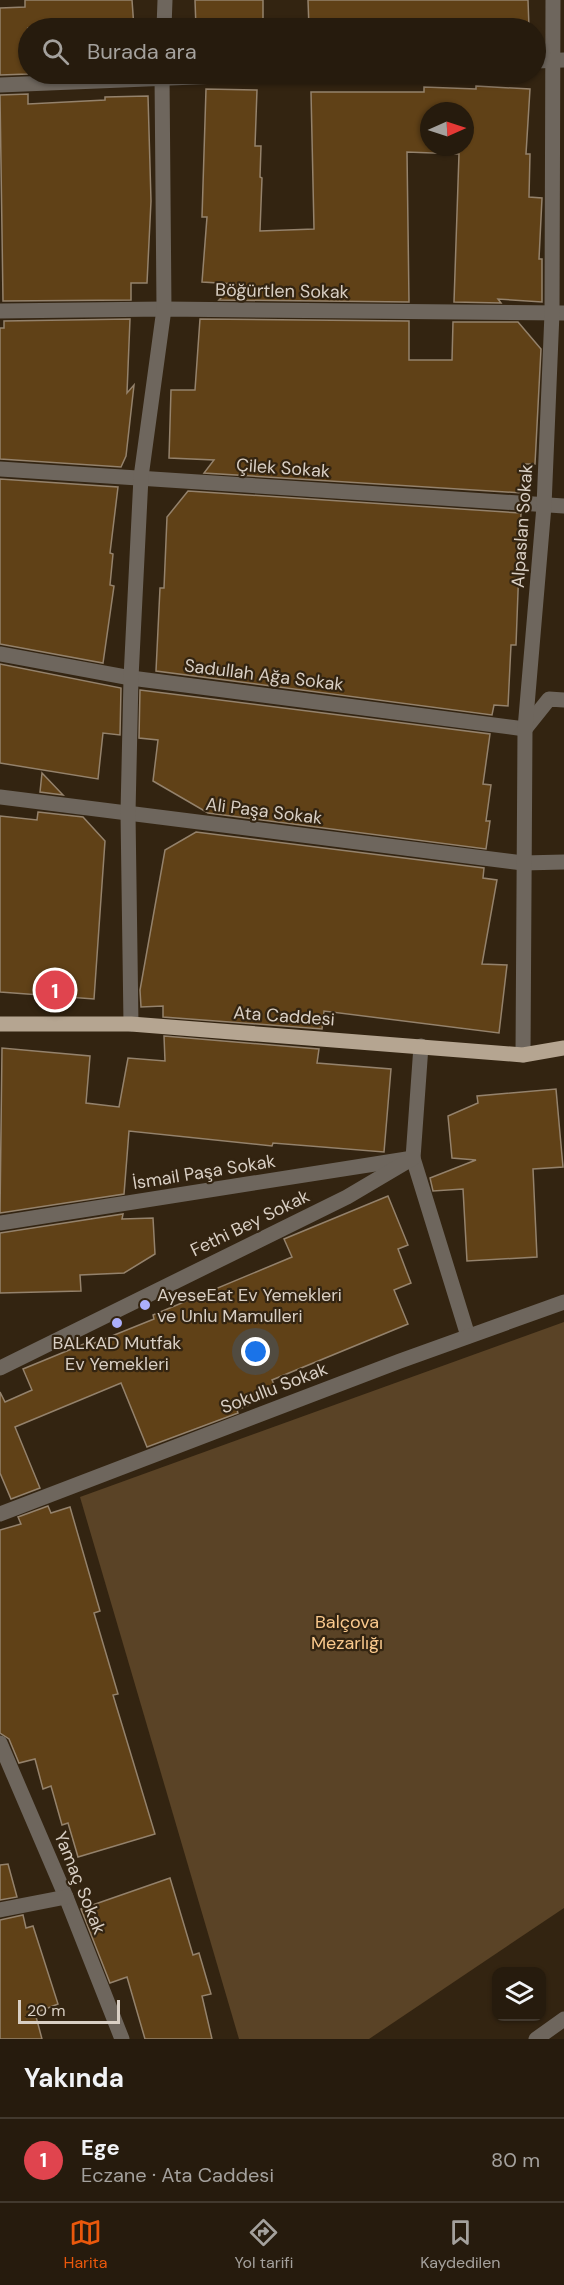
<!DOCTYPE html>
<html lang="tr">
<meta charset="utf-8">
<style>
:root{--surface:#261b0d;--page:#32281b;--text:#f1f3f6;--muted:#a4a19d;--line:#42392e;--accent:#ea580c}
body{margin:0;font-family:"DM Sans",sans-serif;background:var(--page);color:var(--text)}
.controls{position:absolute;right:18px;bottom:18px;display:grid;overflow:hidden;border-radius:12px;box-shadow:0 2px 4px #0004}
.controls button{width:54px;height:54px;display:grid;place-items:center;padding:0;border:0;border-bottom:2px solid var(--line);background:var(--surface);color:var(--text);font:30px sans-serif}
.compass{position:absolute;left:420px;top:102px;width:54px;height:54px;border-radius:50%;background:var(--surface);box-shadow:0 2px 4px #0004;rotate:87deg}
.scale{position:absolute;left:18px;bottom:15px;width:102px;box-sizing:border-box;padding-left:6px;border:3px solid #d9cfc4;border-top:0;font-size:16px;line-height:21px;white-space:nowrap;color:#d9cfc4;-webkit-text-stroke:4px #332411;paint-order:stroke}
.you{position:absolute;left:256px;top:1352px;width:21px;height:21px;margin:-15px;border:4px solid #fff;border-radius:50%;background:#1a73e8;box-shadow:0 0 0 9px #1a73e833}
.badge{display:grid;place-items:center;width:39px;height:39px;border-radius:50%;background:var(--accent);color:#fff;font-size:20px;font-weight:700}
.pin{position:absolute;translate:-50% -50%;border:3px solid #fff;box-shadow:0 2px 6px #0006}
.list{margin:0;padding:0;list-style:none}
h2{display:flex;justify-content:space-between;align-items:center;height:78px;margin:0;padding:0 24px;font-size:26px}
h2 small{font-size:20px;font-weight:400;color:var(--muted)}
.list li{display:grid;grid-template-columns:39px 1fr auto;gap:18px;align-items:center;box-sizing:border-box;height:84px;padding:0 24px;border-top:2px solid var(--line)}
.list b{display:block;font-size:22px;white-space:nowrap}
.list p{margin:0;font-size:20px;white-space:nowrap;color:var(--muted)}
.list em{font-size:20px;font-style:normal;color:var(--muted)}
.icon{flex:none;width:33px;height:33px;fill:none;stroke:currentColor;stroke-width:2;stroke-linecap:round;stroke-linejoin:round}
.map{position:relative;flex:none;width:564px;height:2039px;overflow:hidden}
.search{position:absolute;background:var(--surface);box-shadow:0 2px 4px #0004;left:18px;right:18px;top:18px;height:66px;display:flex;align-items:center;gap:15px;box-sizing:border-box;padding:0 21px;border-radius:33px;color:var(--muted);font-size:22px}
.sheet{height:162px;background:var(--surface)}
nav{display:flex;justify-content:space-around;align-items:center;box-sizing:border-box;height:84px;border-top:2px solid var(--line);background:var(--surface);font-size:16px;color:var(--muted)}
nav a{display:grid;justify-items:center;gap:3px}
nav .on{color:var(--accent)}
.map>svg:first-child{display:block}
.green{fill:#5a4326}
.building{fill:#604117;stroke:#94826c;stroke-width:1.5;fill-rule:evenodd}
.lines{fill:none;stroke-linecap:round;stroke-linejoin:round}
.minor{stroke:#6e665d;stroke-width:15}
.major{stroke:#b5a591;stroke-width:15}
.poi-dot{fill:#acaffb;stroke:#332411;stroke-width:2}
.labels{text-anchor:middle;stroke-width:4.5;stroke-linejoin:round;paint-order:stroke}
.street-label{font-size:18px;fill:#d9cfc4;stroke:#332411}
.poi-label{font-size:18px;fill:#d9cfc4;stroke:#332411;text-anchor:start}
.park-label{font-size:18px;fill:#fac98d;stroke:#332411}
</style>
<div class="map">
<svg width="564" height="2039" viewBox="0 0 564 2039">
<rect width="100%" height="100%" fill="#332411"/>
<polygon class="green" points="564,1322 564,1908 369,2039 239,2039 80,1497"/>
<g class="building">
<polygon points="25,0 132,0 134,28 28,28 28,74 0,75 0,8 25,7"/>
<polygon points="195,0 263,0 263,28 196,28"/>
<polygon points="308,0 528,0 529,28 309,28"/>
<path d="M 476,86 L 530,89 L 526,154 L 530,154 L 529,197 L 542,198 L 539,259 L 542,259 L 542,302 L 498,299 L 501,303 L 454,302 L 459,154 L 407,152 L 409,302 L 219,300 L 235,284 L 202,282 L 207,217 L 202,217 L 206,89 L 257,90 L 255,146 L 261,146 L 260,177 L 262,178 L 260,231 L 314,229 L 311,92 L 424,92 L 424,87 L 476,89 ZM 429,111 L 465,111 L 465,147 L 429,147 Z"/>
<polygon points="28,94 28,104 105,100 105,97 148,96 151,201 147,283 131,283 131,300 3,301 0,95"/>
<polygon points="130,319 127,393 134,385 126,456 121,467 0,459 0,328 4,328 4,321"/>
<polygon points="200,319 409,321 409,360 452,360 453,322 518,322 541,349 535,464 524,464 522,493 204,473 214,460 169,458 171,390 195,390"/>
<polygon points="0,479 118,487 110,553 113,554 110,585 114,586 103,663 0,644"/>
<polygon points="188,491 521,513 516,645 511,645 508,706 494,705 492,715 156,671 160,588 164,588 167,517"/>
<polygon points="0,664 121,688 120,735 103,733 98,779 0,763"/>
<polygon points="140,690 490,734 483,784 491,785 486,821 490,821 486,849 208,813 153,781 158,740 139,738"/>
<polygon points="42,773 63,795 40,792"/>
<polygon points="38,812 83,817 105,841 94,999 0,992 0,816 37,820"/>
<polygon points="196,832 484,868 483,878 497,880 482,964 507,965 499,1033 324,1011 322,1029 163,1017 163,1006 141,1007 140,990 165,850"/>
<polygon points="164,1036 319,1049 317,1063 391,1069 384,1152 273,1143 272,1146 129,1131 124,1194 0,1213 2,1048 90,1056 86,1103 119,1107 128,1058 165,1061"/>
<polygon points="556,1089 563,1167 533,1169 537,1257 467,1261 463,1189 433,1191 430,1178 476,1160 452,1158 448,1116 478,1103 477,1096"/>
<polygon points="388,1196 408,1245 398,1249 411,1283 394,1290 408,1324 272,1380 278,1393 237,1410 238,1413 147,1447 121,1383 15,1427 40,1488 11,1499 0,1473 0,1392 5,1402 32,1390 23,1369 91,1341 92,1344 154,1319 153,1315 292,1257 284,1239"/>
<polygon points="123,1214 122,1219 153,1218 155,1254 124,1273 80,1275 81,1291 0,1293 0,1233"/>
<polygon points="48,1506 51,1513 70,1507 100,1611 94,1613 118,1694 113,1695 155,1834 78,1857 68,1823 62,1825 51,1786 43,1789 35,1759 19,1763 9,1739 0,1733 0,1530 21,1524 18,1517"/>
<polygon points="8,1864 17,1897 0,1900 0,1865"/>
<polygon points="170,1878 193,1955 199,1953 211,1994 202,1996 212,2039 145,2039 127,1977 110,1983 81,1909"/>
<polygon points="23,1915 26,1928 33,1926 58,2004 35,2013 42,2039 0,2039 0,1920"/>
</g>
<g class="lines">
<g class="minor">
<polyline points="164,28 165,0"/>
<polyline points="536,61 564,60"/>
<polyline points="0,85 268,74"/>
<polyline points="0,311 164,309 564,313"/>
<polyline points="0,469 564,506"/>
<polyline points="0,654 131,678 525,729 549,699 564,700"/>
<polyline points="0,797 523,863 564,862"/>
<polyline points="131,1024 128,813 131,678 141,477 164,309 162,74"/>
<polyline points="523,1055 525,729 544,506 552,313 553,0"/>
<polyline points="0,1223 413,1158 468,1336"/>
<polyline points="0,1368 347,1197 413,1158 421,1046"/>
<polyline points="0,1514 400,1361 564,1302"/>
<polyline points="0,1743 66,1897 122,2039"/>
<polyline points="0,1910 66,1897"/>
<polyline points="536,2039 564,2019"/>
</g>
<polyline class="major" points="0,1024 131,1024 523,1055 564,1048"/>
</g>
<g class="poi-dot">
<circle cx="145" cy="1305" r="6"/>
<circle cx="117" cy="1323" r="6"/>
</g>
<g class="labels">
<g class="street-label">
<text transform="translate(282 291) rotate(1)" y="6">Böğürtlen Sokak</text>
<text transform="translate(283 468) rotate(4)" y="6">Çilek Sokak</text>
<text transform="translate(522 526) rotate(-86)" y="6">Alpaslan Sokak</text>
<text transform="translate(264 675) rotate(7)" y="6">Sadullah Ağa Sokak</text>
<text transform="translate(264 811) rotate(7)" y="6">Ali Paşa Sokak</text>
<text transform="translate(284 1016) rotate(4)" y="6">Ata Caddesi</text>
<text transform="translate(204 1172) rotate(-9)" y="6">İsmail Paşa Sokak</text>
<text transform="translate(250 1223) rotate(-26)" y="6">Fethi Bey Sokak</text>
<text transform="translate(274 1388) rotate(-21)" y="6">Sokullu Sokak</text>
<text transform="translate(80 1883) rotate(68)" y="6">Yamaç Sokak</text>
</g>
<g class="poi-label">
<text x="157" y="1301">AyeseEat Ev Yemekleri<tspan x="157" dy="21">ve Unlu Mamulleri</tspan></text>
<text x="117" y="1349" text-anchor="middle">BALKAD Mutfak<tspan x="117" dy="21">Ev Yemekleri</tspan></text>
</g>
<g class="park-label">
<text x="347" y="1628">Balçova<tspan x="347" dy="21">Mezarlığı</tspan></text>
</g>
</g>
</svg>
<div class="controls">
<button><svg class="icon" aria-label="layers" viewBox="0 0 24 24"><path d="M12 4l9 5-9 5-9-5zM3 14l9 5 9-5"/></svg></button>
</div>
<svg class="compass" viewBox="-18 -18 36 36"><path d="M0-13l5 13h-10z" fill="#e53935"/><path d="M0 13l5-13h-10z" fill="#a4a19d"/></svg>
<div class="scale">20 m</div>
<div class="you"></div>
<div class="pin badge" style="left:55px;top:990px;background:#e0444e">1</div>
<div class="search"><svg class="icon" aria-label="search" viewBox="0 0 24 24"><circle cx="10" cy="10" r="6"/><path d="M15 15l6 6"/></svg>Burada ara</div>
</div>
<section class="sheet">
<h2>Yakında<small></small></h2>
<ul class="list">
<li><span class="badge" style="background:#e0444e">1</span><div><b>Ege</b><p>Eczane · Ata Caddesi</p></div><em>80 m</em></li>
</ul>
</section>
<nav>
<a class="on"><svg class="icon" aria-label="map" viewBox="0 0 24 24"><path d="M3 6l6-2 6 2 6-2v14l-6 2-6-2-6 2zM9 4v14M15 6v14"/></svg>Harita</a>
<a><svg class="icon" aria-label="directions" viewBox="0 0 24 24"><path d="M12 3l9 9-9 9-9-9zM9 14v-3h6M13 9l2 2-2 2"/></svg>Yol tarifi</a>
<a><svg class="icon" aria-label="saved" viewBox="0 0 24 24"><path d="M7 4h10v16l-5-4-5 4z"/></svg>Kaydedilen</a>
</nav>
